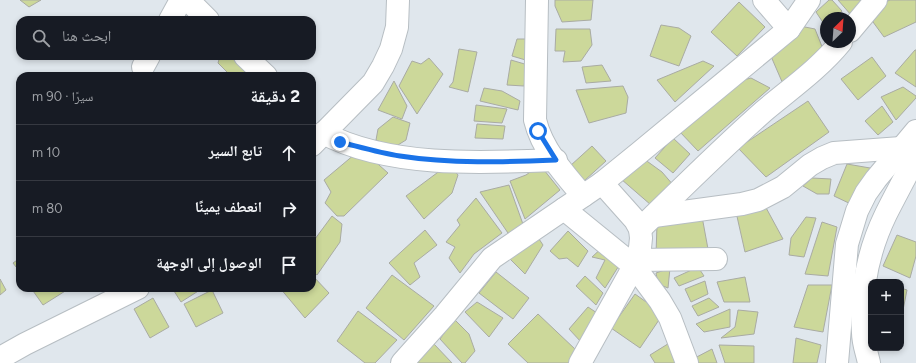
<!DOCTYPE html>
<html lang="ar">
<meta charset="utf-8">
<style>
:root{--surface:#171b24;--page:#242831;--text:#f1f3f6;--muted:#9ea1a6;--line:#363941}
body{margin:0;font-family:Figtree,"Noto Naskh Arabic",sans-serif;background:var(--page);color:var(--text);direction:rtl}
.controls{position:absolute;right:12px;bottom:12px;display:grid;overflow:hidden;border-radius:8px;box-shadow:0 2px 6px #0003}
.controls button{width:36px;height:36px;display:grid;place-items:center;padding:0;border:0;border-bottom:1px solid var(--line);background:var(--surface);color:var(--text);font:20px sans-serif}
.compass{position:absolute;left:820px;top:12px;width:36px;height:36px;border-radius:50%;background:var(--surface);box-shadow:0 2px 6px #0003;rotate:25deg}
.stop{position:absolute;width:12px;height:12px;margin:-9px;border:3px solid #1a73e8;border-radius:50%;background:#fff}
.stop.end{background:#1a73e8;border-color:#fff;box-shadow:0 1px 4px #0008}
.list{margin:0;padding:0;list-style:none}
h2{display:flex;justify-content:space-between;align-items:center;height:52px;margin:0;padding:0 16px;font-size:17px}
h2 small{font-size:13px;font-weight:400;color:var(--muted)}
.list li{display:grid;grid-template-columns:26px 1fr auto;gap:12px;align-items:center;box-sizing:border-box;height:56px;padding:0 16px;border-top:1px solid var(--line)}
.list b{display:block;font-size:15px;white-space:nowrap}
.list em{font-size:13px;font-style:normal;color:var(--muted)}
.icon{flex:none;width:22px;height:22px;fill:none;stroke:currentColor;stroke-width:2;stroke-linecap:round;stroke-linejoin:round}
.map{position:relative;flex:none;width:916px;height:363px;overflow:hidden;direction:ltr}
.search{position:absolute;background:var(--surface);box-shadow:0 2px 6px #0003;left:16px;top:16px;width:300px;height:44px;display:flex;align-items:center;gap:10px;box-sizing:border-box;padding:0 14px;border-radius:12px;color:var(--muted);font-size:15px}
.panel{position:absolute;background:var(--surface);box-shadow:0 2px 6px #0003;left:16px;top:72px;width:300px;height:220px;border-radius:12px;direction:rtl}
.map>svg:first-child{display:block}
.building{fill:#ccd89a;stroke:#a9aba3}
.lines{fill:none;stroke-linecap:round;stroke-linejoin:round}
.minor-casing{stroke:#b7bec3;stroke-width:24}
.major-casing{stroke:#b7bec3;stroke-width:24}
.minor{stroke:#fff;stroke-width:22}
.major{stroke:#fff;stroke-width:22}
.route{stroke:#1a73e8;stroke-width:5}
</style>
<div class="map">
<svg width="916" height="363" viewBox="0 0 916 363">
<rect width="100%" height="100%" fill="#e0e7ed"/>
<g class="building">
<polygon points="20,0 41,0 29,7"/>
<polygon points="555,0 593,0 591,20 562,22 555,6"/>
<polygon points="829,0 832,0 842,11 836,18 826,18 826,27 816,12"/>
<polygon points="838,0 867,0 851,15"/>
<polygon points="890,0 916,0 916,22 884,37 873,22 879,5"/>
<polygon points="739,2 765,27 737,56 711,32"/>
<polygon points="661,25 679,28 691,36 679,66 650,56"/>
<polygon points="800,26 815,29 823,49 783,84 770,54"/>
<polygon points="556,29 590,29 592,45 581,61 563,62 565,51 555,51"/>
<polygon points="517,39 530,39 529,61 512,56"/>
<polygon points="459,49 477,52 468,92 449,87 453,82"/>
<polygon points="915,50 916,50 916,87 895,73"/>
<polygon points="220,56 228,56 250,67 243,76 231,76 218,63"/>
<polygon points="872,57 886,76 858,100 841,79"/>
<polygon points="429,58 443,74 417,114 399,86 412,61 421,64"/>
<polygon points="511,60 528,65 524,86 507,85"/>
<polygon points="703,61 714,66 675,102 657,80"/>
<polygon points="602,65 611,81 586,83 582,67"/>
<polygon points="751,78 770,88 698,151 680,132 740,81"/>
<polygon points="394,81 407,106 402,119 378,110"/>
<polygon points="623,86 628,97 626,113 589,123 576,90"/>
<polygon points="903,87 916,96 916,98 896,120 881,97"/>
<polygon points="484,88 502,91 520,101 518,110 480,101"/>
<polygon points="808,101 829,132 766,177 738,148"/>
<polygon points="476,105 507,109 502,123 474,121"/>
<polygon points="882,106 893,122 878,135 865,121"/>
<polygon points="393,117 410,123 406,140 393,148 376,140 378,129"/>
<polygon points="477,124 505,126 503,139 475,138"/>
<polygon points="673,138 690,154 673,173 655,158"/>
<polygon points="592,146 606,161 584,181 570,166"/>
<polygon points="361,149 388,173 344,216 337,216 325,203 331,192 324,180"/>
<polygon points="644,159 662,172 674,186 651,205 621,179"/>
<polygon points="449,164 458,175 452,193 424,219 406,196"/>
<polygon points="847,164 870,168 853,205 834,196"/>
<polygon points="540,165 560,190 525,219 510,181 526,175"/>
<polygon points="812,178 831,179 829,194 817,194 803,186"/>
<polygon points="509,185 524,227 508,233 480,192"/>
<polygon points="476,198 502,233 474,254 460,273 449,258 455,247 446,242 460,225 457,220"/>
<polygon points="764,204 783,239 745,252 736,212"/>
<polygon points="701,211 708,249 656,255 657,224"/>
<polygon points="332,216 342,224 340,242 317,275 312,271 312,243"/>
<polygon points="806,217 816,218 804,257 789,255 791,238"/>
<polygon points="822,222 837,227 828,276 805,274"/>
<polygon points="425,230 437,245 414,263 420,277 410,285 389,263"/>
<polygon points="568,231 588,251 578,267 567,258 559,259 550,251"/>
<polygon points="897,235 916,242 916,256 910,278 883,266"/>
<polygon points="539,239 543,245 525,274 510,259"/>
<polygon points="605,245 620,264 605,288 596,278 605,260 592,257"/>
<polygon points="20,258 20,272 13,263"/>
<polygon points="698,267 704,276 679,286 674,278"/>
<polygon points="670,268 668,288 658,284 656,273"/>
<polygon points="496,272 529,298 513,319 479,293"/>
<polygon points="312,275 329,293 305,318 280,288 312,288"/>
<polygon points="392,275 434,306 404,340 366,308"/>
<polygon points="585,276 603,293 596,305 576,286"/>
<polygon points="745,277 750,302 724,302 717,282"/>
<polygon points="0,279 6,290 0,295"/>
<polygon points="705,281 708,294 691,302 685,289"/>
<polygon points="808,285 832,285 823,332 794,327"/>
<polygon points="31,288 70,288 43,305"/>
<polygon points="179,288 203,288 181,302 174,291"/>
<polygon points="901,288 907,290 901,320"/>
<polygon points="212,290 223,313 196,327 184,304"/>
<polygon points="635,294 663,314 640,348 611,328"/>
<polygon points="153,298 169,327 150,338 134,309"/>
<polygon points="709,298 719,307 698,316 692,306"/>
<polygon points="477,302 503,318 489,337 465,312"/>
<polygon points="588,307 600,315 582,343 569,329"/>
<polygon points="730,309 730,327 704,332 696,324"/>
<polygon points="738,310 758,312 754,334 721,338 735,327"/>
<polygon points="358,311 397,340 375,363 365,363 337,341"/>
<polygon points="538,314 576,350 569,363 528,363 508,344"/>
<polygon points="454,319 469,334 475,351 465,363 462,363 440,339"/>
<polygon points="796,338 821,345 817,363 793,363"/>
<polygon points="671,342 684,363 655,363 650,355"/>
<polygon points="434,344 452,363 418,363 417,362"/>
<polygon points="719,345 754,346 754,363 725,363"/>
<polygon points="712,349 717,363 692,363 691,360"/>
</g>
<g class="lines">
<g class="minor-casing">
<g id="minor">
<polyline points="188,0 208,20"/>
<path d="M 537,0 L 535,120 C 542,149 564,174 583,196"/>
<polyline points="764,0 789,29"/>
<polyline points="170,20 181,0"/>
<polyline points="850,31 876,0"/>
<polyline points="245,56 266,76"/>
<polyline points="143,67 149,56"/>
<path d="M 323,133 C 389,168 483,163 556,160"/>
<polyline points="564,209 634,266 660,301 670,318 687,363"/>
<path d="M 654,216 L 742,204 L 758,200 L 783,187 L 810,165 L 822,158 L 834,153 L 901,148 L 907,149 L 914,155 L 914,160 C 905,178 895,196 886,214 C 868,251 860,292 863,333 C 863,343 867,353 869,363"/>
<path d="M 640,229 C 681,189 721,149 764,111 C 790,89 819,69 841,42"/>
<polyline points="636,260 716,259"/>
<polyline points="402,363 445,315 492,258 602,183 639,153 789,29 809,0"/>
<polyline points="580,363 634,266 640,248 641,238 640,229 635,220 602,183"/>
<polyline points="837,363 847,244 857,211 866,193 876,179 916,131"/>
</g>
</g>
<g class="major-casing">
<g id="major">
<polyline points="312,145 373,83 383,66 391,49 397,27 398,0"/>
<polyline points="0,358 25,344 138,288"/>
</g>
</g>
<use href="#minor" class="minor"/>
<use href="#major" class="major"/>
</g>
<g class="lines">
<path class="route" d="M 340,142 C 360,147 380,153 400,156 C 451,164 504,162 556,160 L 538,131"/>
</g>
</svg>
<div class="controls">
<button>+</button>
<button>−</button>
</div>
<svg class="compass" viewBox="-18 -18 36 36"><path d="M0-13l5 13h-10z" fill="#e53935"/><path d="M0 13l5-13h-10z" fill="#9ea1a6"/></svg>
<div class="stop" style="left:538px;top:131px"></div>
<div class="stop end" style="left:340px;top:142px"></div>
<div class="search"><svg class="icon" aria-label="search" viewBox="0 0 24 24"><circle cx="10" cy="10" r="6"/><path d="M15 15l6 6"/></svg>ابحث هنا</div>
<section class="panel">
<h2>2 دقيقة<small>سيرًا · 90 m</small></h2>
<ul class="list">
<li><svg class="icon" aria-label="ahead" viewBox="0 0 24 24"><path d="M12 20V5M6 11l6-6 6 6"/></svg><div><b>تابع السير</b></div><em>10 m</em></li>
<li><svg class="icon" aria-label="right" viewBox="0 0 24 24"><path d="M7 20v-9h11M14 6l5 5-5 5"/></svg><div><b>انعطف يمينًا</b></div><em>80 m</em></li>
<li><svg class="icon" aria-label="arrive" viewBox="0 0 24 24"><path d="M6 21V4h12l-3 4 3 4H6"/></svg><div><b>الوصول إلى الوجهة</b></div></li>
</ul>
</section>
</div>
